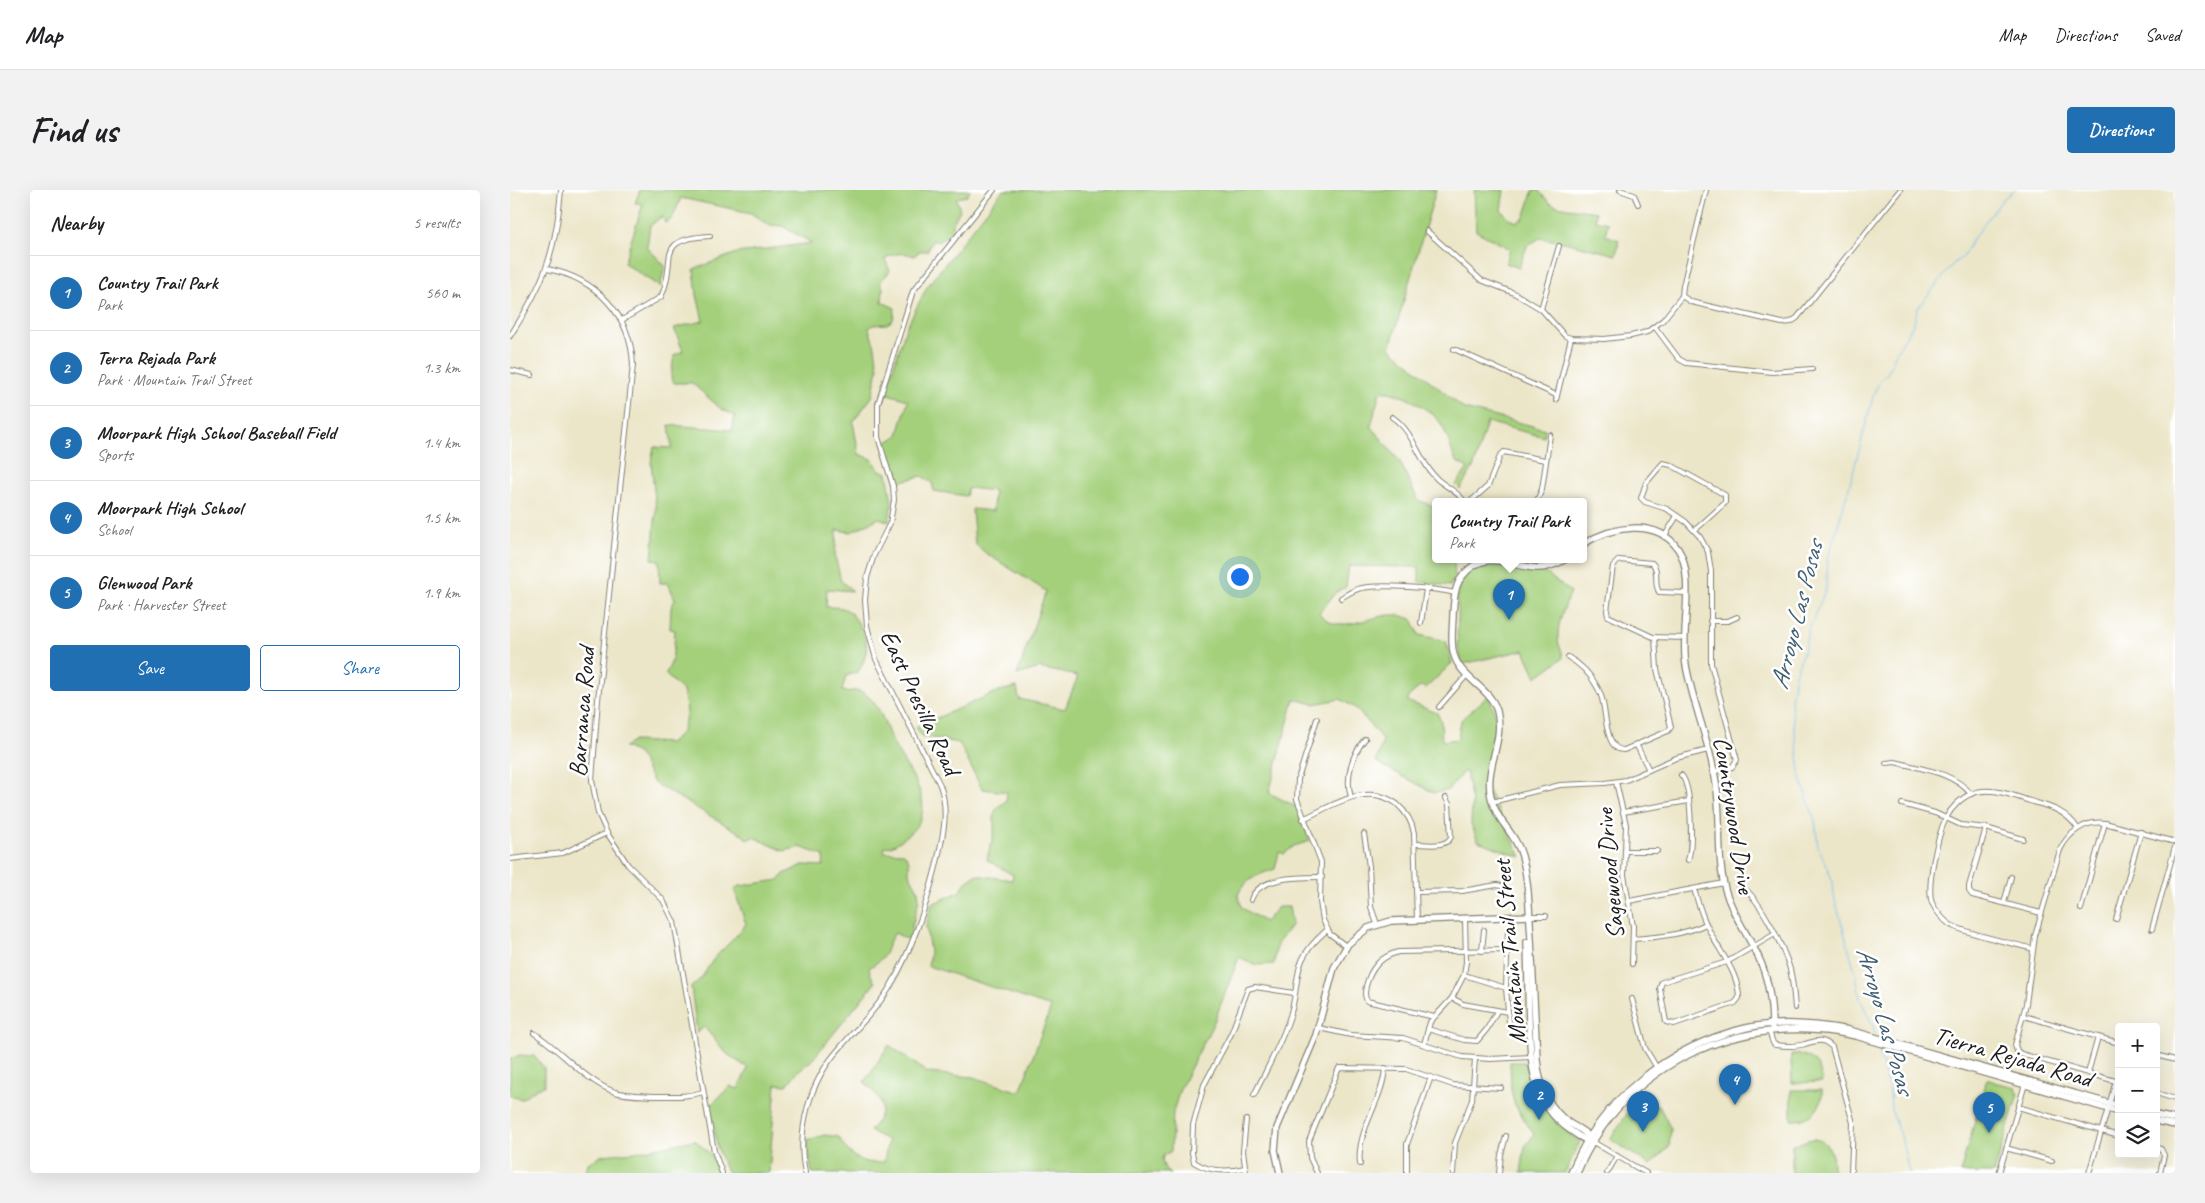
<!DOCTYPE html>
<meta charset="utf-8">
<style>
:root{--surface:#fff;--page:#f2f2f2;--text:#202124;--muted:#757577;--line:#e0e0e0;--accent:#1f6fb2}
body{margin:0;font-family:Caveat,sans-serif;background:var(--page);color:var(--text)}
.controls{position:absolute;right:15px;bottom:15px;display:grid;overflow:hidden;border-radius:5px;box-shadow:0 5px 20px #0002}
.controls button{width:45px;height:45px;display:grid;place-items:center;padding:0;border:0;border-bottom:1px solid var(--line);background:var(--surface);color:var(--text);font:25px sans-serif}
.you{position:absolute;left:729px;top:386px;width:18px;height:18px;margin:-12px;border:4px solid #fff;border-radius:50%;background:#1a73e8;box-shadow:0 0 0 8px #1a73e833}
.badge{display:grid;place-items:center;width:32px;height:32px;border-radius:50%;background:var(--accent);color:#fff;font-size:16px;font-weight:700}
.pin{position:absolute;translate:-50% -41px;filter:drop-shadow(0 1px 2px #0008)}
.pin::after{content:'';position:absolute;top:26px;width:18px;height:15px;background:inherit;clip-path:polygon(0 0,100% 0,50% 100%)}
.popup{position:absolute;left:922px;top:308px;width:155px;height:65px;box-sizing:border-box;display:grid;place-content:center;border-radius:5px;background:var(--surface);filter:drop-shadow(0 1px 4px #0005);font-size:16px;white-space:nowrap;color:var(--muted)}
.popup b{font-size:19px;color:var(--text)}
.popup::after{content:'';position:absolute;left:50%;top:100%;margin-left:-10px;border:10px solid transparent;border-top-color:var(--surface)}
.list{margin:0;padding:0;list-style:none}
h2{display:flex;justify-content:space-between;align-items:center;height:65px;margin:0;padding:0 20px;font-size:21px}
h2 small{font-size:16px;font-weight:400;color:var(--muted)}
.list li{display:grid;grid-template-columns:32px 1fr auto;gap:15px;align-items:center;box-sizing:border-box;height:75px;padding:0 20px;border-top:1px solid var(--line)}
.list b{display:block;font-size:19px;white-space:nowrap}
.list p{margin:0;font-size:16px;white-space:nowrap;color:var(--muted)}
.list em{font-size:16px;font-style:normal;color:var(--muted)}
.actions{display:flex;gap:10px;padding:15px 20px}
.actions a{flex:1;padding:11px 0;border:1px solid var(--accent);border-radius:5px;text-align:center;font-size:18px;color:var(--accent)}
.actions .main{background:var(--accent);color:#fff}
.icon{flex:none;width:28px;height:28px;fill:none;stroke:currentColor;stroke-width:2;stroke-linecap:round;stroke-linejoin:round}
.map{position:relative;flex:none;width:1665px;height:983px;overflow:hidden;border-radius:5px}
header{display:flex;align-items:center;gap:30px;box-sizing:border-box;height:70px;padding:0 25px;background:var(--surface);border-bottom:1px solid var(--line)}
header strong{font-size:24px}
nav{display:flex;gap:28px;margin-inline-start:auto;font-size:18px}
.intro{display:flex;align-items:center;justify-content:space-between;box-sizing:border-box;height:120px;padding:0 30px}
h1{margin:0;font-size:35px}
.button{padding:12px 22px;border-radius:5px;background:var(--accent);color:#fff;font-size:18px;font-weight:700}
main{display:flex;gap:30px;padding:0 30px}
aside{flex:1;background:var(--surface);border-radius:5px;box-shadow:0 5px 20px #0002}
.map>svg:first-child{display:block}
.green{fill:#a4d07c;stroke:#60764c}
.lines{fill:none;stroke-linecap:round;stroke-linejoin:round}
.stream{stroke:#77c1f0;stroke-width:1}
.street-casing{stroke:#848172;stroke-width:6}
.secondary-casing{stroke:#848172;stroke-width:8}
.street{stroke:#fff;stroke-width:4}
.secondary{stroke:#fff;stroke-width:5.5}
.labels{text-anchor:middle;stroke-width:5;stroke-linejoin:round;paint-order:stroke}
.street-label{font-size:25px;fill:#1c1c1c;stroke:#fff}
.water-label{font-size:26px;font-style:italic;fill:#405e71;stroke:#fff}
</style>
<header>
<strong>Map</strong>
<nav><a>Map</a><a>Directions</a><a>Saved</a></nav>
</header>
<div class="intro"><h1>Find us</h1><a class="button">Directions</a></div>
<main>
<aside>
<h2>Nearby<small>5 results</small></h2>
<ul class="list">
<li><span class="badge">1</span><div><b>Country Trail Park</b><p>Park</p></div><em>560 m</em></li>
<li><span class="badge">2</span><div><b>Terra Rejada Park</b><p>Park · Mountain Trail Street</p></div><em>1.3 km</em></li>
<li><span class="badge">3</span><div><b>Moorpark High School Baseball Field</b><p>Sports</p></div><em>1.4 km</em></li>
<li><span class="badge">4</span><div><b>Moorpark High School</b><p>School</p></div><em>1.5 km</em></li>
<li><span class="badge">5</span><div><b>Glenwood Park</b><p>Park · Harvester Street</p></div><em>1.9 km</em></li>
</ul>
<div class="actions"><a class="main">Save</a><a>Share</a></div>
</aside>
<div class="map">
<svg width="1665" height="983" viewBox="0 0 1665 983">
<rect width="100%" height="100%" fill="#fff"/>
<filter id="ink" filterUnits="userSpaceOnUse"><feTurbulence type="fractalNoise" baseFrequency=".02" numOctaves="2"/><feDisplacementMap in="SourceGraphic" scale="10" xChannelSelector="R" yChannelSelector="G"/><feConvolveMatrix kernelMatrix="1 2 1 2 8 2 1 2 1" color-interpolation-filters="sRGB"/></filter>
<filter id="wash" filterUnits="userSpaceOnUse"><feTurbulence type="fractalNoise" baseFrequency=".0096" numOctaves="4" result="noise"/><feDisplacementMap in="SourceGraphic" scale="20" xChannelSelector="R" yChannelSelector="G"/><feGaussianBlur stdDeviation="1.12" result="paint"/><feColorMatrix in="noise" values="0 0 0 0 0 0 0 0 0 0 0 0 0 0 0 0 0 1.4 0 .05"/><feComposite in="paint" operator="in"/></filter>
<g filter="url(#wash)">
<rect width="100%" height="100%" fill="#ece6c9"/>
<g class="green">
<path d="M 130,0 L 460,0 L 457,6 L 446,8 L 450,20 L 443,33 L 442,42 L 428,52 L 423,50 L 417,61 L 410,61 L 404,66 C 396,62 381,63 375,69 L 380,81 L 370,92 L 373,98 L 372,112 L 385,118 L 383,130 L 377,134 L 362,135 L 359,139 L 365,157 L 368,179 L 362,207 L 343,232 L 349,264 L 362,269 L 368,279 L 377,283 L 382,312 L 379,332 L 369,328 L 341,342 L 327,340 L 325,366 L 331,391 L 343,401 L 317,399 L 316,417 C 321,417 327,417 332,418 C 344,421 353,440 356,452 C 358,462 353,474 348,482 L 336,486 L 332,501 C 340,503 346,498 354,503 C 371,515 374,534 382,551 C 395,579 432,614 400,643 C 391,650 386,656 375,657 L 374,662 L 394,663 L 399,671 L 399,683 L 408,700 L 409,710 L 401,740 L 404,742 L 398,750 L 385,743 C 372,760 383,763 359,778 L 361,785 L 365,793 L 302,870 L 288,881 L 277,895 L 266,894 L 259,983 L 218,983 C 206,963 204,939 200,916 L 220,896 L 228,899 L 238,878 L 217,864 L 194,837 L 187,843 L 181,797 C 194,789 198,774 209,763 C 220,753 226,746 236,734 L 224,699 L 230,696 L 269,690 L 274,684 L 293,675 L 313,676 L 314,666 L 290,657 L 274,661 L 243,647 L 237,650 L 233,645 L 144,593 L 128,563 L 114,557 L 124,551 L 160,553 L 172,542 L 177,522 L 173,501 L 155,484 C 164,474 164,453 165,440 L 160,439 L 161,418 L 165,409 L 158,393 L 150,393 L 149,370 L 142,369 L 146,319 L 141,272 L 144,257 L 162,258 L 159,235 L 222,240 L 225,226 L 211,219 L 182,193 L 164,193 L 161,187 L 164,165 L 173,161 L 164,138 L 193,131 L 187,105 L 184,79 L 227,63 L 302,53 L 272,36 L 258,35 L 241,23 L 171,8 L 162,29 L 155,33 L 152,26 L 140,36 L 137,57 L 155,76 L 150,97 L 114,73 L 133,14 L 125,13 Z"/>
<path d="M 493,0 L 926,0 L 880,158 L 954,219 L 1035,239 L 1034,247 L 977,232 L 964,276 L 950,299 L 946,295 L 958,278 L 947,272 L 944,267 C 940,256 937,244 931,234 C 923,220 886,199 870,202 L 861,236 L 890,272 L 908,310 L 925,317 L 925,369 L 944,369 L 945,387 L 940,396 L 909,392 L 909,377 L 839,376 L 836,397 L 826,402 L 809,423 C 829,448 861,423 887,425 C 892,425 897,428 902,429 L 909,445 L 936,451 L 942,473 L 916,498 L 911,496 L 899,506 L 897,511 L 927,523 L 931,531 L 932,551 L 948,549 L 951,530 L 978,506 L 983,517 L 986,531 L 977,582 L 977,598 L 1011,667 L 968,651 L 961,634 L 962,614 L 956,582 L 954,581 L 938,600 L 924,603 L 866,572 L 873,550 L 847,519 L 830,509 L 804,514 L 784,509 L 759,603 L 787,617 L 800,651 L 784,656 L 774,664 L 769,662 L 765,679 C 750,684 734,689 728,705 L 732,718 L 755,732 L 768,717 L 779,717 L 782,734 L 767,754 L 764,774 L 746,775 L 729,767 L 704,832 L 670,899 L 663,922 L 661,961 L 653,966 L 652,971 L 655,979 L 660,983 L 302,983 L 297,950 L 315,945 L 329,947 C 338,966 353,976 374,972 L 378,950 L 360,941 C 379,918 373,910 354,892 L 379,855 L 418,883 L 463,887 L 510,902 L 541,817 L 418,776 L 420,762 L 416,736 L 422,714 L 449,702 L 456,692 L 466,685 L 502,690 L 503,685 L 477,670 C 478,660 483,651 484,642 C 485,624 479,623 496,611 L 497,602 L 472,599 L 449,553 L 411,546 L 406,537 L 489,501 L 507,497 L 509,509 L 555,519 L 568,486 L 529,478 L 507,485 L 536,401 L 477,364 L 465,354 L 462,319 L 483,321 L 484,301 L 458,298 L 456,306 L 424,301 L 422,293 L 412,286 L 388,292 L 374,254 L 388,245 L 398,210 L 375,203 L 396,138 L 417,97 Z"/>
<path d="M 964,0 L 994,0 L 991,20 L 1000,29 L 1007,32 L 1014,28 L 1023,0 L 1028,0 C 1032,4 1035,8 1039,12 C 1045,18 1076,20 1086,22 L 1085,30 L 1098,33 L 1095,45 L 1109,50 L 1106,65 L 1054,52 L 1030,48 L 1017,56 L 1009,78 L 996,73 L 1000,59 L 966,41 Z"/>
<path d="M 981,373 L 1033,381 L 1061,402 C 1055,416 1047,433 1048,449 C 1048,456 1053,461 1053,468 L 1026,487 L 1014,460 L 953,474 C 946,458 947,444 948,427 C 949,420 947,414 947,407 C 949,389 964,376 981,373 Z"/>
<path d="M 1288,864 C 1305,867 1310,875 1312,892 L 1282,893 L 1281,865 Z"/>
<polygon points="10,865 25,866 34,878 34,896 27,898 11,909 0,906 0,869"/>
<polygon points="1000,872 1014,872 1016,875 1025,906 1047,934 1070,952 1055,983 1011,983 1015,956 1024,945 1004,913 1001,899"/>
<polygon points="1477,889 1487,893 1506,897 1508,904 1484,983 1450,983"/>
<path d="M 1281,900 L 1312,900 C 1313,919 1300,931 1281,930 Z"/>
<polygon points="1132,909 1149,916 1161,939 1159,957 1140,975 1100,949 1119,921"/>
<path d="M 1304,949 C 1323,952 1323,967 1323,983 L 1282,983 L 1282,955 C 1290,955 1295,949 1304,949 Z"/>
<polygon points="185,950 201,965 209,983 76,983 78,973 93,965 125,962"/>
</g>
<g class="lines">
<g class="stream">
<polyline points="1365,845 1363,836 1350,809 1346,785 1324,706 1323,692 1308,656 1305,631 1291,589 1281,512 1285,484 1295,457 1298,441 1316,399 1318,369 1340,294 1364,203 1371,189 1377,184 1387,161 1404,133 1407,119 1444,73 1453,67 1464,47 1493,9 1505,0"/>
<polyline points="1367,854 1380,902 1381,920 1391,945 1399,983"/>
</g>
</g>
</g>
<g filter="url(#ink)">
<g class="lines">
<g class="street-casing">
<g id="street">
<polyline points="1110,0 1124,5 1128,14"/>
<polyline points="917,41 971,90 1004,103 1031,119 1055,146 1061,148 1094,149 1121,146 1137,142 1153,130 1172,106"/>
<path d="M 37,79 C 86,88 121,125 123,175 L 88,510 L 82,590 L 88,623 L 97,643 L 118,675 L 153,710 L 164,732 L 204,961 L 212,983"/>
<polyline points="1172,106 1181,112 1272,133 1281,132 1287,128 1390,0"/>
<polyline points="1172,106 1173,96 1196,0"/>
<polyline points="1031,119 1049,56"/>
<path d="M 112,130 L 151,107 C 169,70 141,49 200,46"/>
<polyline points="1145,137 1169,169 1176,173 1262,182 1302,179"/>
<path d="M 0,146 C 34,94 46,62 51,0"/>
<polyline points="944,159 1046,205"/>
<polyline points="0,180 22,185"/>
<polyline points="1046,210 1061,148"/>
<path d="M 882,227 C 905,242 908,271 927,289 C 936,297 947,301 954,311"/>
<polyline points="961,311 978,296 990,266 994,262 1035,270"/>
<polyline points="1027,311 1032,299 1040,245"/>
<polyline points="1185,340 1215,313 1215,305 1161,275 1153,273 1136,293 1131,308 1135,312 1157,319 1176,332 1190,347 1198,362 1201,381 1201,474 1227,570 1222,577 1202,582"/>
<polyline points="1154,347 1167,326"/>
<path d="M 831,408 C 838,404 844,399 852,398 C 872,394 925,398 945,403"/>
<polyline points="1200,431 1218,431 1227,427"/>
<polyline points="911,433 916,399"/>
<path d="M 1174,448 L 1143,447 L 1098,426 L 1097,421 L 1103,376 L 1109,370 L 1142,373 C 1150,380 1143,393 1149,402 L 1176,403"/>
<path d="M 1058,467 C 1070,474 1079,482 1086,495 C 1089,500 1092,507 1093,513 C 1096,525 1096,561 1114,560 L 1158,541 L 1161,537 L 1147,479 L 1145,447"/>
<polyline points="929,517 957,485"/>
<polyline points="807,529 788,589 787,609 811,672 810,712 813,730 820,744 836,756"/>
<polyline points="1126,554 1139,580"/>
<path d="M 1376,573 L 1385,572 C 1412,579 1443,582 1461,604"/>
<path d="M 1171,585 C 1182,595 1183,656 1178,670"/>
<polyline points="1106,592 1116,635 1114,685 1123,736 1122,774"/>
<path d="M 841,607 C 835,588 842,564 855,549"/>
<polyline points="982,612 1050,595 1095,593 1116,590 1166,568 1198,560"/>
<polyline points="1392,614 1425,623 1451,635 1476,638 1513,649"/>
<polyline points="1113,622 1179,611"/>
<path d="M 793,629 C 822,616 857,591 887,614 C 896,622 902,631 904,643 L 907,729"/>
<polyline points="1476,638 1459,696 1459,701 1462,705 1531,723"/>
<polyline points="854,644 859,676 861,717 867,734"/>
<path d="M 905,654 C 916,654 936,658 941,647 L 939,614 L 936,608"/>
<polyline points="1115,661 1147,661"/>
<polyline points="0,669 53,663 97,643"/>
<path d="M 1228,695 C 1247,701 1274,759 1280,779 C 1283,792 1284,805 1285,818"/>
<path d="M 1184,699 C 1188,713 1192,727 1199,740 C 1209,761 1229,783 1229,808 L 1225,813 L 1164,834 L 1156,832 L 1150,798 L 1152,792 L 1217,772 L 1265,744"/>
<polyline points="907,702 952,701 987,695 995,697"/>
<path d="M 741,710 C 748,686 791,687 812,687"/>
<polyline points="1119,711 1214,693"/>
<polyline points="1494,713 1501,687"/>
<polyline points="1571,719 1595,633"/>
<polyline points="1020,726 1036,726"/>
<polyline points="1606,729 1631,642"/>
<polyline points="1642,739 1665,657"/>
<polyline points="998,740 996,798 999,832"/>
<path d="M 1123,749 C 1149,747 1173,745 1196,734"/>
<path d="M 1523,759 C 1503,753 1455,744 1439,734 C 1433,729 1426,721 1422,713 C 1416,696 1428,644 1436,628 C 1441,618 1451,608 1461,604 C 1480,596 1501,605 1520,611 C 1540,617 1556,620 1568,639"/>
<polyline points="972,761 974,740"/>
<polyline points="954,785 996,798"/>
<polyline points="942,808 953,814 998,822"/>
<polyline points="1122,809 1135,858 1147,878"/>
<polyline points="1514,826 1609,853"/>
<path d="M 924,827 L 857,811 C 854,805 855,802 856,796 C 861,778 870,767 888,762 L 998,760"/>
<polyline points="809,838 841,845 893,848 952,867 980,869 1021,867"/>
<polyline points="918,839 954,850 967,851 977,839 987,821"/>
<path d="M 24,843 C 51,860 76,892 105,902 C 119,906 133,905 147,906 C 163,906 178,907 193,902"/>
<path d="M 1260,844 L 1263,853 L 1265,855 C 1274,856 1286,857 1295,854 C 1306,851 1312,847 1322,857 L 1343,933 L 1341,983"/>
<polyline points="914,854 920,832 942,808 954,785 956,772 955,728"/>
<polyline points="1646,865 1665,870"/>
<polyline points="1578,883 1588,847"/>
<path d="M 1609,892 L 1511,864 L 1507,861 L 1505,855 L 1516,814 L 1525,746 L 1550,660 C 1558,643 1575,630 1595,633 L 1665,652"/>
<polyline points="1646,903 1665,909"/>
<path d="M 744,905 C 756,881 769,857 778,832 C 794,789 776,775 817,740"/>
<polyline points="1508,917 1609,946"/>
<polyline points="736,930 733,961 736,983"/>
<polyline points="1083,952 1136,983"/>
<polyline points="1646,957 1651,959 1654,965 1650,983"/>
<polyline points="1496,958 1542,971"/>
<path d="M 850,974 C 846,940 873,911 875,878"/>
<path d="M 735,978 C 718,982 699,982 684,972 L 682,963 L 683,935 L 694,895 L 721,844 L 738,799 L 745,797 L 784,803"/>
<path d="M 295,983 C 286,940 300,891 329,859 C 346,838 366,821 380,797 C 402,760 415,719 426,677 C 432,649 440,623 430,595 L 366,469 L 357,436 L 355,410 L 357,388 L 364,365 L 380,333 L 384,310 L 383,296 L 368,247 L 368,214 L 403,101 L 484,0"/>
<polyline points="807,983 800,968 799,951 829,878 896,879 943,895 991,898"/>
<polyline points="897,983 897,954 921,887"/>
<polyline points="943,983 945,953 962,910 965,869"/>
<polyline points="989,983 991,965 996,946"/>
<polyline points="1097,983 1107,966"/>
<polyline points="1489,983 1515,894"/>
<polyline points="1579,983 1606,891"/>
</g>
</g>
<g class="secondary-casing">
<g id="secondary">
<path d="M 1073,354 C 1101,337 1146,327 1168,359 C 1186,385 1170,444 1176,475 C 1183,515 1200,553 1206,593 C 1212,628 1206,664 1215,699 C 1222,724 1237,743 1248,766 C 1258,787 1262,814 1262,837"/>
<path d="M 1056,369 C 1047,374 1038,378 1028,378 C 999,377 974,356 951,388 C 944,398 944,412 943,424 C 943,437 940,453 944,465 C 951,489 980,497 987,521 C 995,550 974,578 981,607 C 985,630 1006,643 1012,666 C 1019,692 1019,721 1021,748 C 1023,789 1025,829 1027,869 C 1029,894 1038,918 1059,933 C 1068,938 1078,943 1083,952"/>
<path d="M 1017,752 C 1018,779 1018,806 1019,833 C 1021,875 1022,914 1060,940 C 1067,945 1074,951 1083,952"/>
<polyline points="1646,925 1665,929"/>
<polyline points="1646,931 1665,935"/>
<polyline points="770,983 765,960 767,938 806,845 824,778 838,754 858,738 881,731 1020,726"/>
<path d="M 1061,983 C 1091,909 1159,856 1236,838 C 1269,830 1306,834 1339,840 L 1609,916"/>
<path d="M 1067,983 C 1113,873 1232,820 1346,846 L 1609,922"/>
</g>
</g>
<use href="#street" class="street"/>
<use href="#secondary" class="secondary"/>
</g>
</g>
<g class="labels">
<g class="street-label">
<text transform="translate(411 512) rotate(65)" y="9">East Presilla Road</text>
<text transform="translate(71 522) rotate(-86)" y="9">Barranca Road</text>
<text transform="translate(1225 625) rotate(81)" y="9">Countrywood Drive</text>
<text transform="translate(1099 684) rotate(-95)" y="9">Sagewood Drive</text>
<text transform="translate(999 762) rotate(-95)" y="9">Mountain Trail Street</text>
<text transform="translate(1503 866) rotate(16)" y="9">Tierra Rejada Road</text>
</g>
<g class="water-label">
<text transform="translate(1286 425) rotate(-76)" y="9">Arroyo Las Posas</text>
<text transform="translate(1376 830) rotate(74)" y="9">Arroyo Las Posas</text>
</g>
</g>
</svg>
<div class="controls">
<button>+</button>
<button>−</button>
<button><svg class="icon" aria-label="layers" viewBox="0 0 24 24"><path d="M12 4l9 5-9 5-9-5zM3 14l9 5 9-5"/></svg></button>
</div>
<div class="you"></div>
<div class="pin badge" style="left:999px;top:430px">1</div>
<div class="popup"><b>Country Trail Park</b>Park</div>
<div class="pin badge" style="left:1029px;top:930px">2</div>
<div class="pin badge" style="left:1133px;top:942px">3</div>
<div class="pin badge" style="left:1225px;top:915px">4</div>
<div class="pin badge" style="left:1479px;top:943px">5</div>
</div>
</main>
